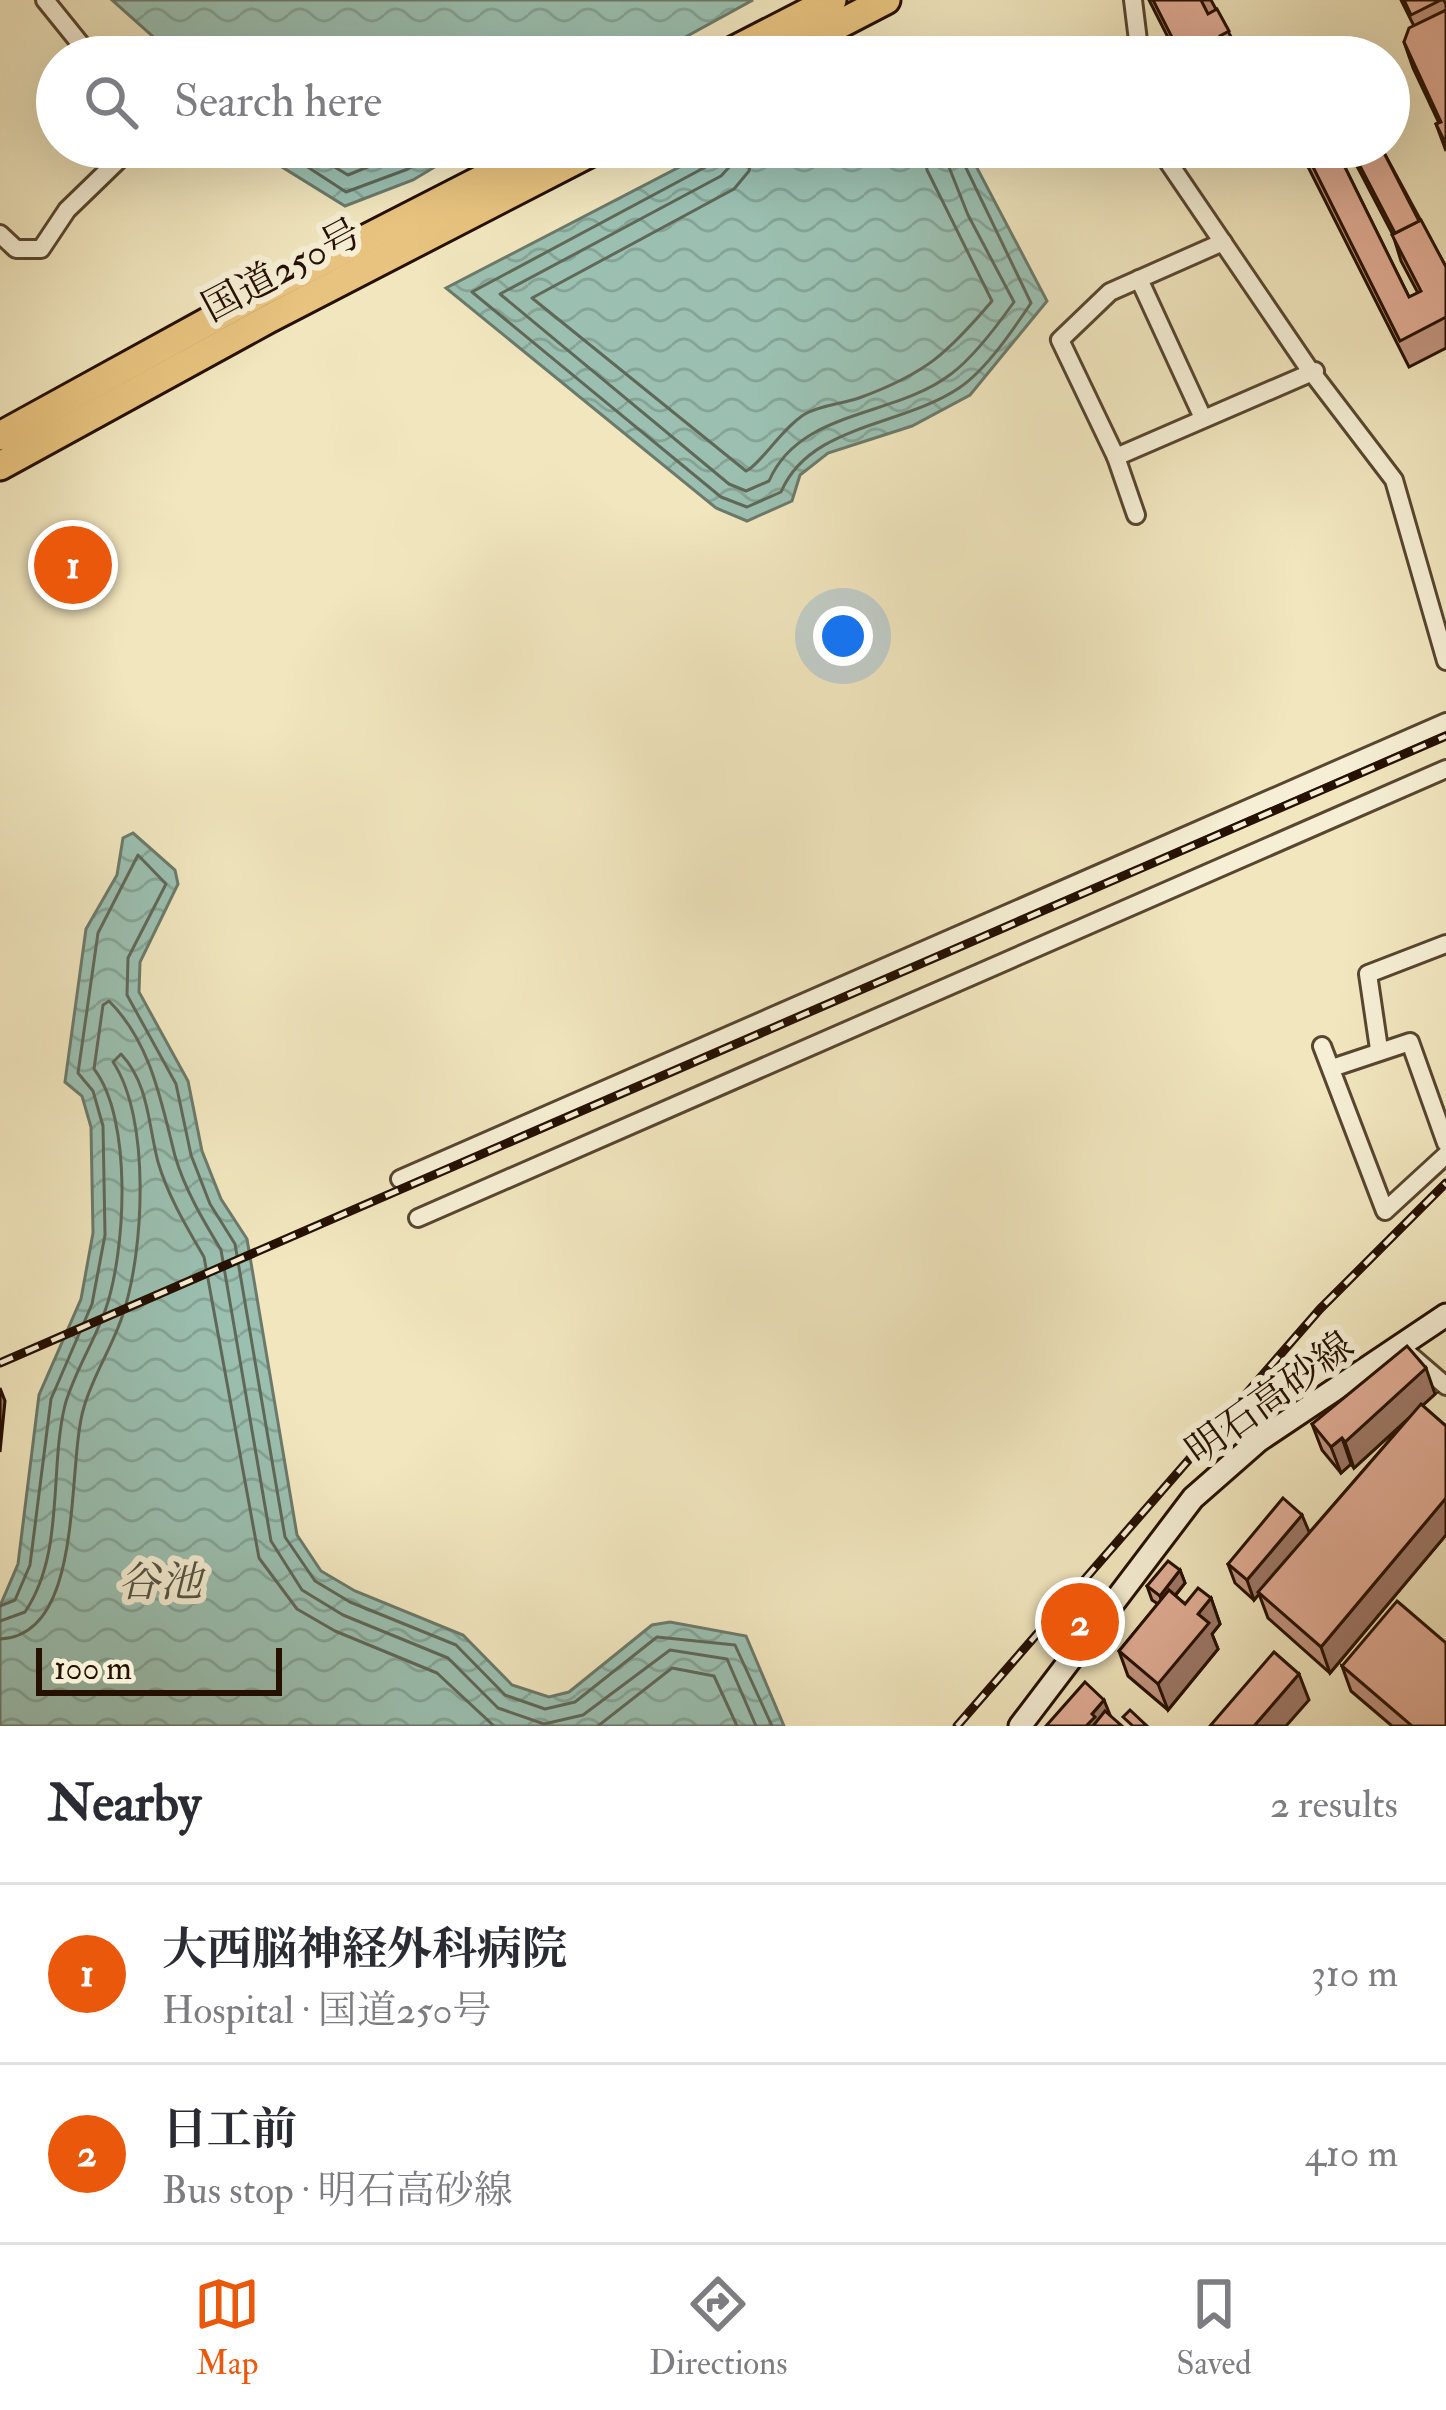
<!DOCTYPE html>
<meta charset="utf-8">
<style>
:root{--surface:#fff;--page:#f2f2f3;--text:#2b2b33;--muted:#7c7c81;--line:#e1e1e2;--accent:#ea580c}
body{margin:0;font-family:"IM FELL Double Pica","Noto Serif JP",serif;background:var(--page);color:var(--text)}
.scale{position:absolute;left:36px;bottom:30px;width:246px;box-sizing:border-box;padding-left:12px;border:6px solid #251001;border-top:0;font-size:33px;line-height:42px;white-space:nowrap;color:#251001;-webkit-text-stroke:9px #f6efd5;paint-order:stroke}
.you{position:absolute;left:843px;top:636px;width:42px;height:42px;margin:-30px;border:9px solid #fff;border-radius:50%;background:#1a73e8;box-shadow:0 0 0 18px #1a73e833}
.badge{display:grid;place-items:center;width:78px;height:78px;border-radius:50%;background:var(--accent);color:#fff;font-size:39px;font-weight:700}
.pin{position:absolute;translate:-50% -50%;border:6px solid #fff;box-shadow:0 3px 12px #0006}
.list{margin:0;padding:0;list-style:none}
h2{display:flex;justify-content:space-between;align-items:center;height:156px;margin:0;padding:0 48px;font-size:51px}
h2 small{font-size:39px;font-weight:400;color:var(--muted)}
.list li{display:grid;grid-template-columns:78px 1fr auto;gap:36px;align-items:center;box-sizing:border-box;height:180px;padding:0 48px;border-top:3px solid var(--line)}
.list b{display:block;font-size:45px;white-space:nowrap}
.list p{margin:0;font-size:39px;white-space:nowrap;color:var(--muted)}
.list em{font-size:39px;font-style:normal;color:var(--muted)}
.icon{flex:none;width:66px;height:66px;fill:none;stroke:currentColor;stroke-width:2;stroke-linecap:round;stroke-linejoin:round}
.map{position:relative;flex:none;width:1446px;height:1726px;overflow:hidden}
.search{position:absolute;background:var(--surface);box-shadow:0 12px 48px #0002;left:36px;right:36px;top:36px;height:132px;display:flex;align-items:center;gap:30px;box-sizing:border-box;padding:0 42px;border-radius:66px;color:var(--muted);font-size:45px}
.sheet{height:516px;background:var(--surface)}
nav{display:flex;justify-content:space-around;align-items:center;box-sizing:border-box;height:168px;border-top:3px solid var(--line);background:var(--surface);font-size:33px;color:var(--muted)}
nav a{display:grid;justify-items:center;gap:6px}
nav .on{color:var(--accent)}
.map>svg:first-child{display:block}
.water{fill:url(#water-waves);stroke:#6c7a6b;stroke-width:3}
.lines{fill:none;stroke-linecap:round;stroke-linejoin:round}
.shore{stroke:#606859;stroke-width:3}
.minor-casing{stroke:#584630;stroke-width:22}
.secondary-casing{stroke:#251001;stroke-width:27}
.trunk-casing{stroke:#251001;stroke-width:33}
.minor{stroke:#f6efd5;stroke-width:16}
.secondary{stroke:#f6efd5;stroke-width:21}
.trunk{stroke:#e8c37f;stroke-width:27}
.rail-casing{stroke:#251001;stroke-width:9}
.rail{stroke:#f6efd5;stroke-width:4.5;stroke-dasharray:14;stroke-linecap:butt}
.wall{fill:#c29581;stroke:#251001;stroke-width:3}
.shaded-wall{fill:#9e7969;stroke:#251001;stroke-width:3}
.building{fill:#e1ad96;stroke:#251001;stroke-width:3}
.labels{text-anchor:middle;stroke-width:12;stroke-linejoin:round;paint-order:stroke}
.street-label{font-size:39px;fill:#251001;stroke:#f6efd5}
.water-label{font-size:42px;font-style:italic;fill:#545647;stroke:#f6efd5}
</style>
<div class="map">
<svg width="1446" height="1726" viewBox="0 0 1446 1726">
<defs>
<pattern id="water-waves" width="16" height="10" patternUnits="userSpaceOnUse" patternTransform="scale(3)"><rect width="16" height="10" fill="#9bc0b1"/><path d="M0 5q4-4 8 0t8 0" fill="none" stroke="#85a496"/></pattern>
</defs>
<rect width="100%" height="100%" fill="#f1e6be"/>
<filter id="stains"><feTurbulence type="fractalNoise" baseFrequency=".00167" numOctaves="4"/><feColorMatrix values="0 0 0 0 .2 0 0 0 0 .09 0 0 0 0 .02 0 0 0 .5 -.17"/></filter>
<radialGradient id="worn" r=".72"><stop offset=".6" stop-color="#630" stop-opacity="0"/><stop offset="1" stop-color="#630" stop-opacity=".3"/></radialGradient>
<g class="water">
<polygon points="112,0 753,0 649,57 176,57"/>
<polygon points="261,147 468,147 413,180 345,206 274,162"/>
<polygon points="718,147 966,147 1047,301 970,395 912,426 828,453 800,475 792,501 747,521 716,508 446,288"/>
<polygon points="133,833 175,870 178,884 140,962 139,992 188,1081 202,1151 221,1199 247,1239 297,1535 321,1571 355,1591 463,1635 512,1685 549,1697 569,1692 652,1625 670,1622 746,1636 784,1726 0,1726 0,1606 18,1564 39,1395 81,1299 93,1233 91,1127 82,1096 65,1082 86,929 117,875 123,838"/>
</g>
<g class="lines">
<g class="shore">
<polyline points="277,147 346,192 408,169 445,147"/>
<polyline points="301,147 348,175 416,147"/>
<path d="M 721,147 L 713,163 L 472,292 L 721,497 L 747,507 L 781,492 C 810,424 901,427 959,388 C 986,370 1013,330 1031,303 L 956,147"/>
<path d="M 736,147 L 733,163 L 721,176 L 500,294 L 729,484 L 746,491 L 769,481 C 800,409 894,418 951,374 C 974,357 997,326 1014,302 L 968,215 L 941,147"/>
<path d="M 754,147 L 749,171 L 734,189 L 532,298 L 746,471 C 759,466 783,427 805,414 C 821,405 842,404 859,398 C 925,374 947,354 992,301 L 927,170 L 923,147"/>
<polyline points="0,1606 15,1600 30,1565 51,1399 92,1304 105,1235 103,1126 93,1091 78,1073 98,933 138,855 166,884 128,958 127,995 176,1084 191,1155 210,1204 235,1244 285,1537 315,1581 350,1602 456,1645 505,1695 545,1709 575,1702 657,1637 735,1645 772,1726"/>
<path d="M 0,1621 L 25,1612 C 65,1553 49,1471 65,1405 C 74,1373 94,1342 105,1311 C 126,1252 133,1119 94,1069 L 103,1005 L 109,1001 C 151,1043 161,1101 175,1156 C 185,1190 203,1220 221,1250 L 271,1541 L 302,1590 L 343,1615 L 448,1658 L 498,1708 L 544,1724 L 583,1715 L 670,1650 L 727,1659 L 756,1726"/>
<path d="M 0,1639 C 86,1636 66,1465 84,1407 C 93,1375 113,1346 123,1314 C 144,1251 151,1119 113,1062 L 121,1054 C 149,1084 148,1124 158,1162 C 168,1196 186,1226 204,1257 L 259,1558 L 297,1609 L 335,1631 L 437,1673 L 494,1726"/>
<polyline points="598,1726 672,1668 714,1676 737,1726"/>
</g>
<g class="minor-casing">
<g id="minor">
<polyline points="45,0 91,57"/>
<polyline points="1133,0 1140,57"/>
<polyline points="1158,147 1307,366 1394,480 1446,661"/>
<polyline points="0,234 16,249 41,249 67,210 132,147"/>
<polyline points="1223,242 1110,292 1060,340 1116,457 1315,371"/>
<polyline points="1139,279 1203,418"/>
<polyline points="1116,457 1136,515"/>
<polyline points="1322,1046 1385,1211 1446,1155"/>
<polyline points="1379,1049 1368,974 1446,944"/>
<polyline points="1332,1068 1410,1042 1446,1143"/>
<polyline points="400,1179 1446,722"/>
<polyline points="418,1218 1446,769"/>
<polyline points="1410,1355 1446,1386"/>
</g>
</g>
<g class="secondary-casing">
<polyline id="secondary" points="1020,1726 1193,1498 1258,1441 1446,1315"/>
</g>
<g class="trunk-casing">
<g id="trunk">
<polyline points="721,57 832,0"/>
<polyline points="776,57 886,0"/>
<polyline points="0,436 260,293 545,147"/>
<polyline points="0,466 270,318 601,147"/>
</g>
</g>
<use href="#minor" class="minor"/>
<use href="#secondary" class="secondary"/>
<use href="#trunk" class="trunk"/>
<g class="rail-casing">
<g id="rail">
<polyline points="0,1363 1446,736"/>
<polyline points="957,1726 1320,1309 1446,1183"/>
</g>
</g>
<use href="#rail" class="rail"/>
</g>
<g class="wall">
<polygon points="1149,0 1211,0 1242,57 1178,57"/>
<polygon points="1401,0 1444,0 1446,5 1446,151 1436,124 1439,123 1413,68 1404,42 1414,26"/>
<polygon points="1298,147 1335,147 1409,297 1418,293 1401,261 1393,235 1347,147 1381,147 1446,267 1446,348 1409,367"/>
<polygon points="1435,1394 1422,1406 1446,1426 1446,1535 1330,1673 1268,1618 1259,1594 1254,1600 1235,1583 1228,1564 1309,1533 1407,1420 1354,1468 1351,1464 1341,1473 1322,1450 1312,1424"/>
<polygon points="1180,1570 1185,1583 1175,1596 1185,1604 1211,1598 1220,1624 1212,1634 1218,1649 1168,1710 1128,1676 1119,1651 1158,1604 1152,1600 1147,1586"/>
<polygon points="1342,1666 1446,1726 1392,1726 1351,1691"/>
</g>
<g class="shaded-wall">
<polygon points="1426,1368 1435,1394 1354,1468 1345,1442"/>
<polygon points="0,1388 5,1401 0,1452"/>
<polygon points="1342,1438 1351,1464 1341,1473 1331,1447"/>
<polygon points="1446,1498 1446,1535 1330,1673 1321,1647"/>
<polygon points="1302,1515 1310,1534 1254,1600 1247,1580"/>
<polygon points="1180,1570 1185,1583 1164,1609 1160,1596"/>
<polygon points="1211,1598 1220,1624 1212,1634 1218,1649 1168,1710 1158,1684 1198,1614"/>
<polygon points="1299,1674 1309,1700 1286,1726 1254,1726"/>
<polygon points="1104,1700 1112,1720 1106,1726 1086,1726 1092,1714"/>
</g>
<g class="building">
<polygon points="1153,0 1201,0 1208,14 1217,9 1229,31 1220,36 1224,45 1233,39 1242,57 1182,57"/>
<polygon points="1404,0 1441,0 1411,15"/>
<polygon points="1446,10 1446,144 1436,124 1441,122 1404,42 1409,28"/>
<polygon points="1303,147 1335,147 1409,297 1421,291 1392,235 1421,220 1446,267 1446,317 1400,341"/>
<polygon points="1350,147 1381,147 1419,221 1395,233"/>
<polygon points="1407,1346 1426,1368 1345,1442 1342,1438 1331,1447 1312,1424"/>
<polygon points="1421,1404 1446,1426 1446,1498 1321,1647 1258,1592"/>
<polygon points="1283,1498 1302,1515 1247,1580 1228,1564"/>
<polygon points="1168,1561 1180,1570 1160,1596 1147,1586"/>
<polygon points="1198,1588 1211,1598 1198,1614 1209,1623 1158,1684 1119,1651 1169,1590 1185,1604"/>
<polygon points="1397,1601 1446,1643 1446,1726 1412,1726 1342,1666"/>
<polygon points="1274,1652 1299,1674 1254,1726 1210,1726"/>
<polygon points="1085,1682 1104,1700 1092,1714 1095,1717 1086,1726 1046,1726"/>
<polygon points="1130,1710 1147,1726 1133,1726 1123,1717"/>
<polygon points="1105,1711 1122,1726 1093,1726"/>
</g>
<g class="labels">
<g class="street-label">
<text transform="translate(281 269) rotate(-28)" y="14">国道250号</text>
<text transform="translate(1269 1397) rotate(-36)" y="14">明石高砂線</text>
</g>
<g class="water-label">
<text x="160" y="1596">谷池</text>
</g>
</g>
<rect width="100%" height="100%" filter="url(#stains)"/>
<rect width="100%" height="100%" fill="url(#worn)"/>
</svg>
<div class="scale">100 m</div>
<div class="you"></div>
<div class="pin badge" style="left:73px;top:565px">1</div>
<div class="pin badge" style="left:1080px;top:1622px">2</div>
<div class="search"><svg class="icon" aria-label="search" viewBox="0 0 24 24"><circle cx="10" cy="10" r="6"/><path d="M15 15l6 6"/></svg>Search here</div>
</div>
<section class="sheet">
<h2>Nearby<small>2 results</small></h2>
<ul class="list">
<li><span class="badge">1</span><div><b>大西脳神経外科病院</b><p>Hospital · 国道250号</p></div><em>310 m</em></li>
<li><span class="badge">2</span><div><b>日工前</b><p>Bus stop · 明石高砂線</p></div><em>410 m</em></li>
</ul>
</section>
<nav>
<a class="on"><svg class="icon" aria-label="map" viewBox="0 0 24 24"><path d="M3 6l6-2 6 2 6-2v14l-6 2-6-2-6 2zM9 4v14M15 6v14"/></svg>Map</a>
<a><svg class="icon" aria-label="directions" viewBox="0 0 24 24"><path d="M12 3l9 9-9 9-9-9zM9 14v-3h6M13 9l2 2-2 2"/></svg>Directions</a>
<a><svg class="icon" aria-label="saved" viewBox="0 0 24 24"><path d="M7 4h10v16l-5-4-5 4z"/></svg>Saved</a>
</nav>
